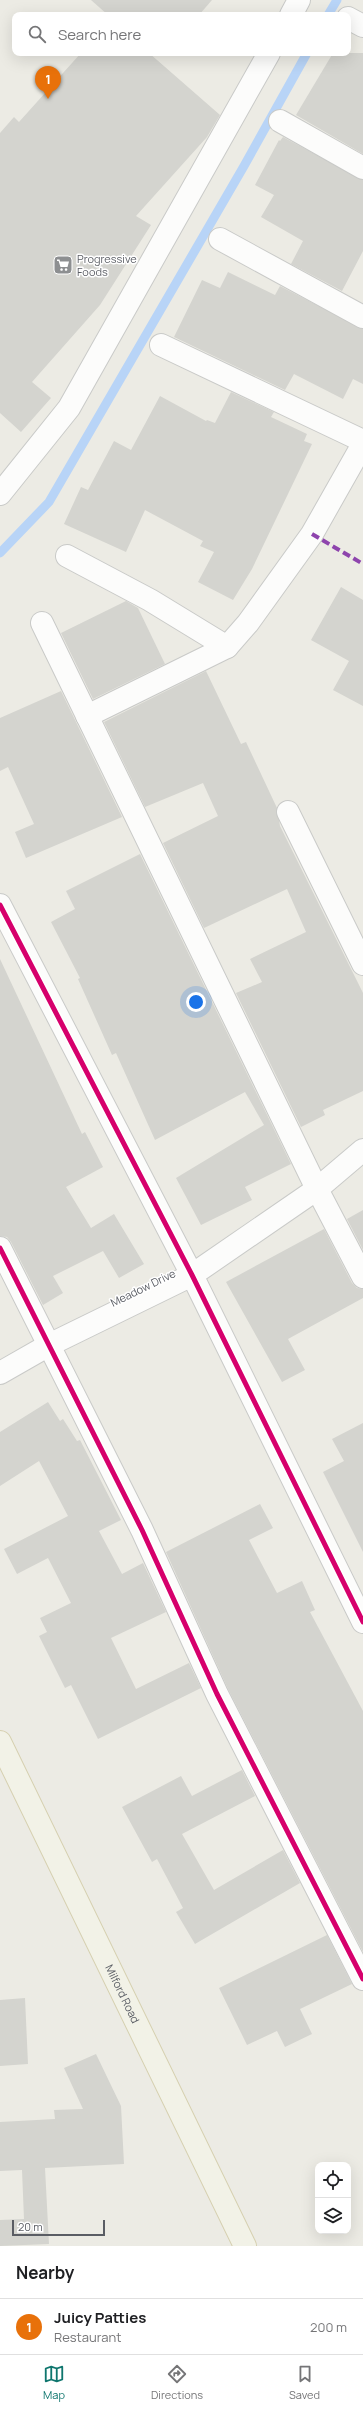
<!DOCTYPE html>
<style>
:root{--surface:#fff;--page:#f6f6f6;--text:#202124;--muted:#757577;--line:#e0e0e0;--accent:#0f766e}
body{margin:0;font-family:Manrope,sans-serif;background:var(--page);color:var(--text)}
.controls{position:absolute;right:12px;bottom:12px;display:grid;overflow:hidden;border-radius:8px;box-shadow:0 4px 16px #0002}
.controls button{width:36px;height:36px;display:grid;place-items:center;padding:0;border:0;border-bottom:1px solid var(--line);background:var(--surface);color:var(--text);font:20px sans-serif}
.scale{position:absolute;left:12px;bottom:10px;width:93px;box-sizing:border-box;padding-left:4px;border:2px solid #5a5d64;border-top:0;font-size:11px;line-height:14px;white-space:nowrap;color:#5a5d64;-webkit-text-stroke:3px #fff;paint-order:stroke}
.you{position:absolute;left:196px;top:1002px;width:14px;height:14px;margin:-10px;border:3px solid #fff;border-radius:50%;background:#1a73e8;box-shadow:0 0 0 6px #1a73e833}
.badge{display:grid;place-items:center;width:26px;height:26px;border-radius:50%;background:var(--accent);color:#fff;font-size:13px;font-weight:700}
.pin{position:absolute;translate:-50% -33px;filter:drop-shadow(0 1px 2px #0008)}
.pin::after{content:'';position:absolute;top:21px;width:14px;height:12px;background:inherit;clip-path:polygon(0 0,100% 0,50% 100%)}
.list{margin:0;padding:0;list-style:none}
h2{display:flex;justify-content:space-between;align-items:center;height:52px;margin:0;padding:0 16px;font-size:17px}
h2 small{font-size:13px;font-weight:400;color:var(--muted)}
.list li{display:grid;grid-template-columns:26px 1fr auto;gap:12px;align-items:center;box-sizing:border-box;height:56px;padding:0 16px;border-top:1px solid var(--line)}
.list b{display:block;font-size:15px;white-space:nowrap}
.list p{margin:0;font-size:13px;white-space:nowrap;color:var(--muted)}
.list em{font-size:13px;font-style:normal;color:var(--muted)}
.icon{flex:none;width:22px;height:22px;fill:none;stroke:currentColor;stroke-width:2;stroke-linecap:round;stroke-linejoin:round}
.map{position:relative;flex:none;width:363px;height:2246px;overflow:hidden}
.search{position:absolute;background:var(--surface);box-shadow:0 4px 16px #0002;left:12px;right:12px;top:12px;height:44px;display:flex;align-items:center;gap:10px;box-sizing:border-box;padding:0 14px;border-radius:8px;color:var(--muted);font-size:15px}
.sheet{height:108px;background:var(--surface)}
nav{display:flex;justify-content:space-around;align-items:center;box-sizing:border-box;height:56px;border-top:1px solid var(--line);background:var(--surface);font-size:11px;color:var(--muted)}
nav a{display:grid;justify-items:center;gap:2px}
nav .on{color:var(--accent)}
.map>svg:first-child{display:block}
.lines{fill:none;stroke-linecap:round;stroke-linejoin:round}
.stream{stroke:#b8d4f7;stroke-width:9}
.building{fill:#d4d4cf}
.street-casing{stroke:#c9cac8;stroke-width:24}
.primary-casing{stroke:#d6d0b0;stroke-width:24}
.street{stroke:#fcfcfb;stroke-width:22}
.primary{stroke:#f2f2e7;stroke-width:22}
.quiet{stroke:#8e44ad;stroke-width:4;stroke-dasharray:8 4;stroke-linecap:butt}
.cycleway-casing{stroke:#fff;stroke-width:8}
.cycleway{stroke:#d6006c;stroke-width:5}
.labels{text-anchor:middle;stroke-width:3;stroke-linejoin:round;paint-order:stroke}
.poi-label{font-size:11px;fill:#5a5d64;stroke:#fff;text-anchor:start}
.street-label{font-size:11px;fill:#5a5d64;stroke:#fff}
</style>
<div class="map">
<svg width="363" height="2246" viewBox="0 0 363 2246">
<rect width="100%" height="100%" fill="#ecebe4"/>
<g class="lines">
<g class="stream">
<polyline points="328,15 337,0"/>
<polyline points="0,553 49,502 244,166 307,53"/>
</g>
</g>
<g class="building">
<polygon points="91,0 212,0 199,15 108,15"/>
<polygon points="81,53 149,53 220,115 207,137 136,216 151,225 100,305 32,382 51,398 21,432 0,413 0,133 14,117 19,122"/>
<polygon points="333,53 363,53 363,154 296,115"/>
<polygon points="283,137 363,180 363,251 342,291 291,264 303,241 261,217 274,195 255,185 279,140 280,141"/>
<polygon points="228,272 275,295 280,286 363,329 363,384 353,379 343,399 294,374 285,390 174,337 202,280 220,288"/>
<polygon points="231,392 274,412 271,417 307,434 304,441 312,444 252,569 233,600 198,582 214,552 200,546 203,541 145,510 126,552 64,524 81,487 88,490 114,441 131,450 160,396 206,421 207,420 215,423"/>
<polygon points="341,587 363,600 363,706 333,690 349,661 311,640"/>
<polygon points="126,601 138,608 165,664 93,699 61,633"/>
<polygon points="206,671 241,744 246,742 277,808 280,826 363,993 363,1091 323,1110 325,1115 301,1127 236,993 262,982 250,959 306,932 287,889 204,928 163,843 218,816 203,783 145,807 104,722"/>
<polygon points="61,691 122,817 26,858 15,832 34,824 8,767 0,771 0,718"/>
<polygon points="140,854 291,1164 245,1187 252,1200 201,1225 176,1178 264,1125 245,1092 155,1140 116,1053 112,1055 78,979 80,978 51,922 75,909 66,891"/>
<polygon points="0,959 82,1134 85,1132 103,1167 66,1187 91,1228 114,1214 144,1264 119,1278 103,1251 53,1276 63,1293 43,1305 11,1242 7,1237 0,1236"/>
<polygon points="363,1210 363,1250 347,1219"/>
<polygon points="324,1229 352,1283 357,1288 363,1289 363,1298 288,1339 305,1370 282,1382 226,1282"/>
<polygon points="48,1402 60,1421 63,1419 77,1441 80,1440 121,1520 99,1531 122,1574 143,1563 166,1612 111,1638 136,1689 189,1663 201,1688 98,1739 71,1685 65,1688 39,1636 47,1632 40,1618 71,1603 48,1558 17,1574 4,1549 68,1516 39,1461 0,1486 0,1432"/>
<polygon points="363,1423 363,1552 323,1472 344,1461 332,1439"/>
<polygon points="260,1504 273,1528 249,1540 277,1593 302,1581 315,1610 310,1612 363,1711 363,1952 228,1689 166,1552"/>
<polygon points="242,1770 255,1796 182,1834 214,1890 283,1850 300,1883 195,1944 176,1912 183,1908 157,1859 152,1862 122,1807 181,1776 192,1796"/>
<polygon points="327,1935 352,1984 300,2009 312,2034 285,2047 277,2031 247,2045 219,1988"/>
<polygon points="25,1998 28,2064 0,2066 0,2000"/>
<polygon points="96,2054 121,2106 124,2164 45,2168 49,2244 0,2246 0,2220 24,2219 22,2170 0,2171 0,2122 55,2119 54,2110 83,2109 64,2068"/>
</g>
<g class="lines">
<g class="street-casing">
<g id="street">
<polyline points="291,15 299,0"/>
<polyline points="348,18 363,26"/>
<polyline points="280,121 363,168"/>
<polyline points="220,239 363,317"/>
<polyline points="161,345 363,441"/>
<polyline points="0,494 69,408 269,53"/>
<polyline points="67,556 150,600 227,647 248,623 312,534 363,444"/>
<polyline points="42,623 317,1189 363,1277"/>
<polyline points="87,716 227,647"/>
<polyline points="288,812 363,964"/>
<polyline points="0,905 192,1275 363,1622"/>
<polyline points="0,1248 142,1530 217,1694 363,1979"/>
<polyline points="0,1373 49,1345 192,1275 317,1189 363,1150"/>
</g>
</g>
<g class="primary-casing">
<g id="primary">
<path id="s1" d="M 0,1742 L 245,2246"/>
</g>
</g>
<use href="#street" class="street"/>
<use href="#primary" class="primary"/>
<polyline class="quiet" points="312,534 363,564"/>
<g class="cycleway-casing">
<g id="cycleway">
<polyline points="0,905 192,1275 363,1622"/>
<polyline points="0,1248 142,1530 217,1694 363,1979"/>
</g>
</g>
<use href="#cycleway" class="cycleway"/>
</g>
<defs>
<g id="supermarket-square" transform="scale(1)"><rect x="-9" y="-9" width="18" height="18" rx="4" fill="#8d8f91" stroke="#fff"/><path d="M-6-5.5h2.5l.6 2H6L4.5 2H-2.5L-4.4-4H-6ZM-1.5 3.2a1.3 1.3 0 1 0 .1 0ZM3 3.2a1.3 1.3 0 1 0 .1 0Z" fill="#fff"/></g>
</defs>
<g fill-rule="evenodd">
<use href="#supermarket-square" x="63" y="265"/>
</g>
<g class="labels">
<g class="poi-label">
<text x="77" y="263">Progressive<tspan x="77" dy="13">Foods</tspan></text>
</g>
<g class="street-label">
<text transform="translate(143 1288) rotate(-26)" y="4">Meadow Drive</text>
<text dy="4" stroke="none"><textPath href="#s1" startOffset="280">Milford Road</textPath></text>
</g>
</g>
</svg>
<div class="controls">
<button><svg class="icon" aria-label="locate" viewBox="0 0 24 24"><circle cx="12" cy="12" r="6"/><path d="M12 2v4M12 18v4M2 12h4M18 12h4"/></svg></button>
<button><svg class="icon" aria-label="layers" viewBox="0 0 24 24"><path d="M12 4l9 5-9 5-9-5zM3 14l9 5 9-5"/></svg></button>
</div>
<div class="scale">20 m</div>
<div class="you"></div>
<div class="pin badge" style="left:48px;top:99px;background:#e8710a">1</div>
<div class="search"><svg class="icon" aria-label="search" viewBox="0 0 24 24"><circle cx="10" cy="10" r="6"/><path d="M15 15l6 6"/></svg>Search here</div>
</div>
<section class="sheet">
<h2>Nearby<small></small></h2>
<ul class="list">
<li><span class="badge" style="background:#e8710a">1</span><div><b>Juicy Patties</b><p>Restaurant</p></div><em>200 m</em></li>
</ul>
</section>
<nav>
<a class="on"><svg class="icon" aria-label="map" viewBox="0 0 24 24"><path d="M3 6l6-2 6 2 6-2v14l-6 2-6-2-6 2zM9 4v14M15 6v14"/></svg>Map</a>
<a><svg class="icon" aria-label="directions" viewBox="0 0 24 24"><path d="M12 3l9 9-9 9-9-9zM9 14v-3h6M13 9l2 2-2 2"/></svg>Directions</a>
<a><svg class="icon" aria-label="saved" viewBox="0 0 24 24"><path d="M7 4h10v16l-5-4-5 4z"/></svg>Saved</a>
</nav>
